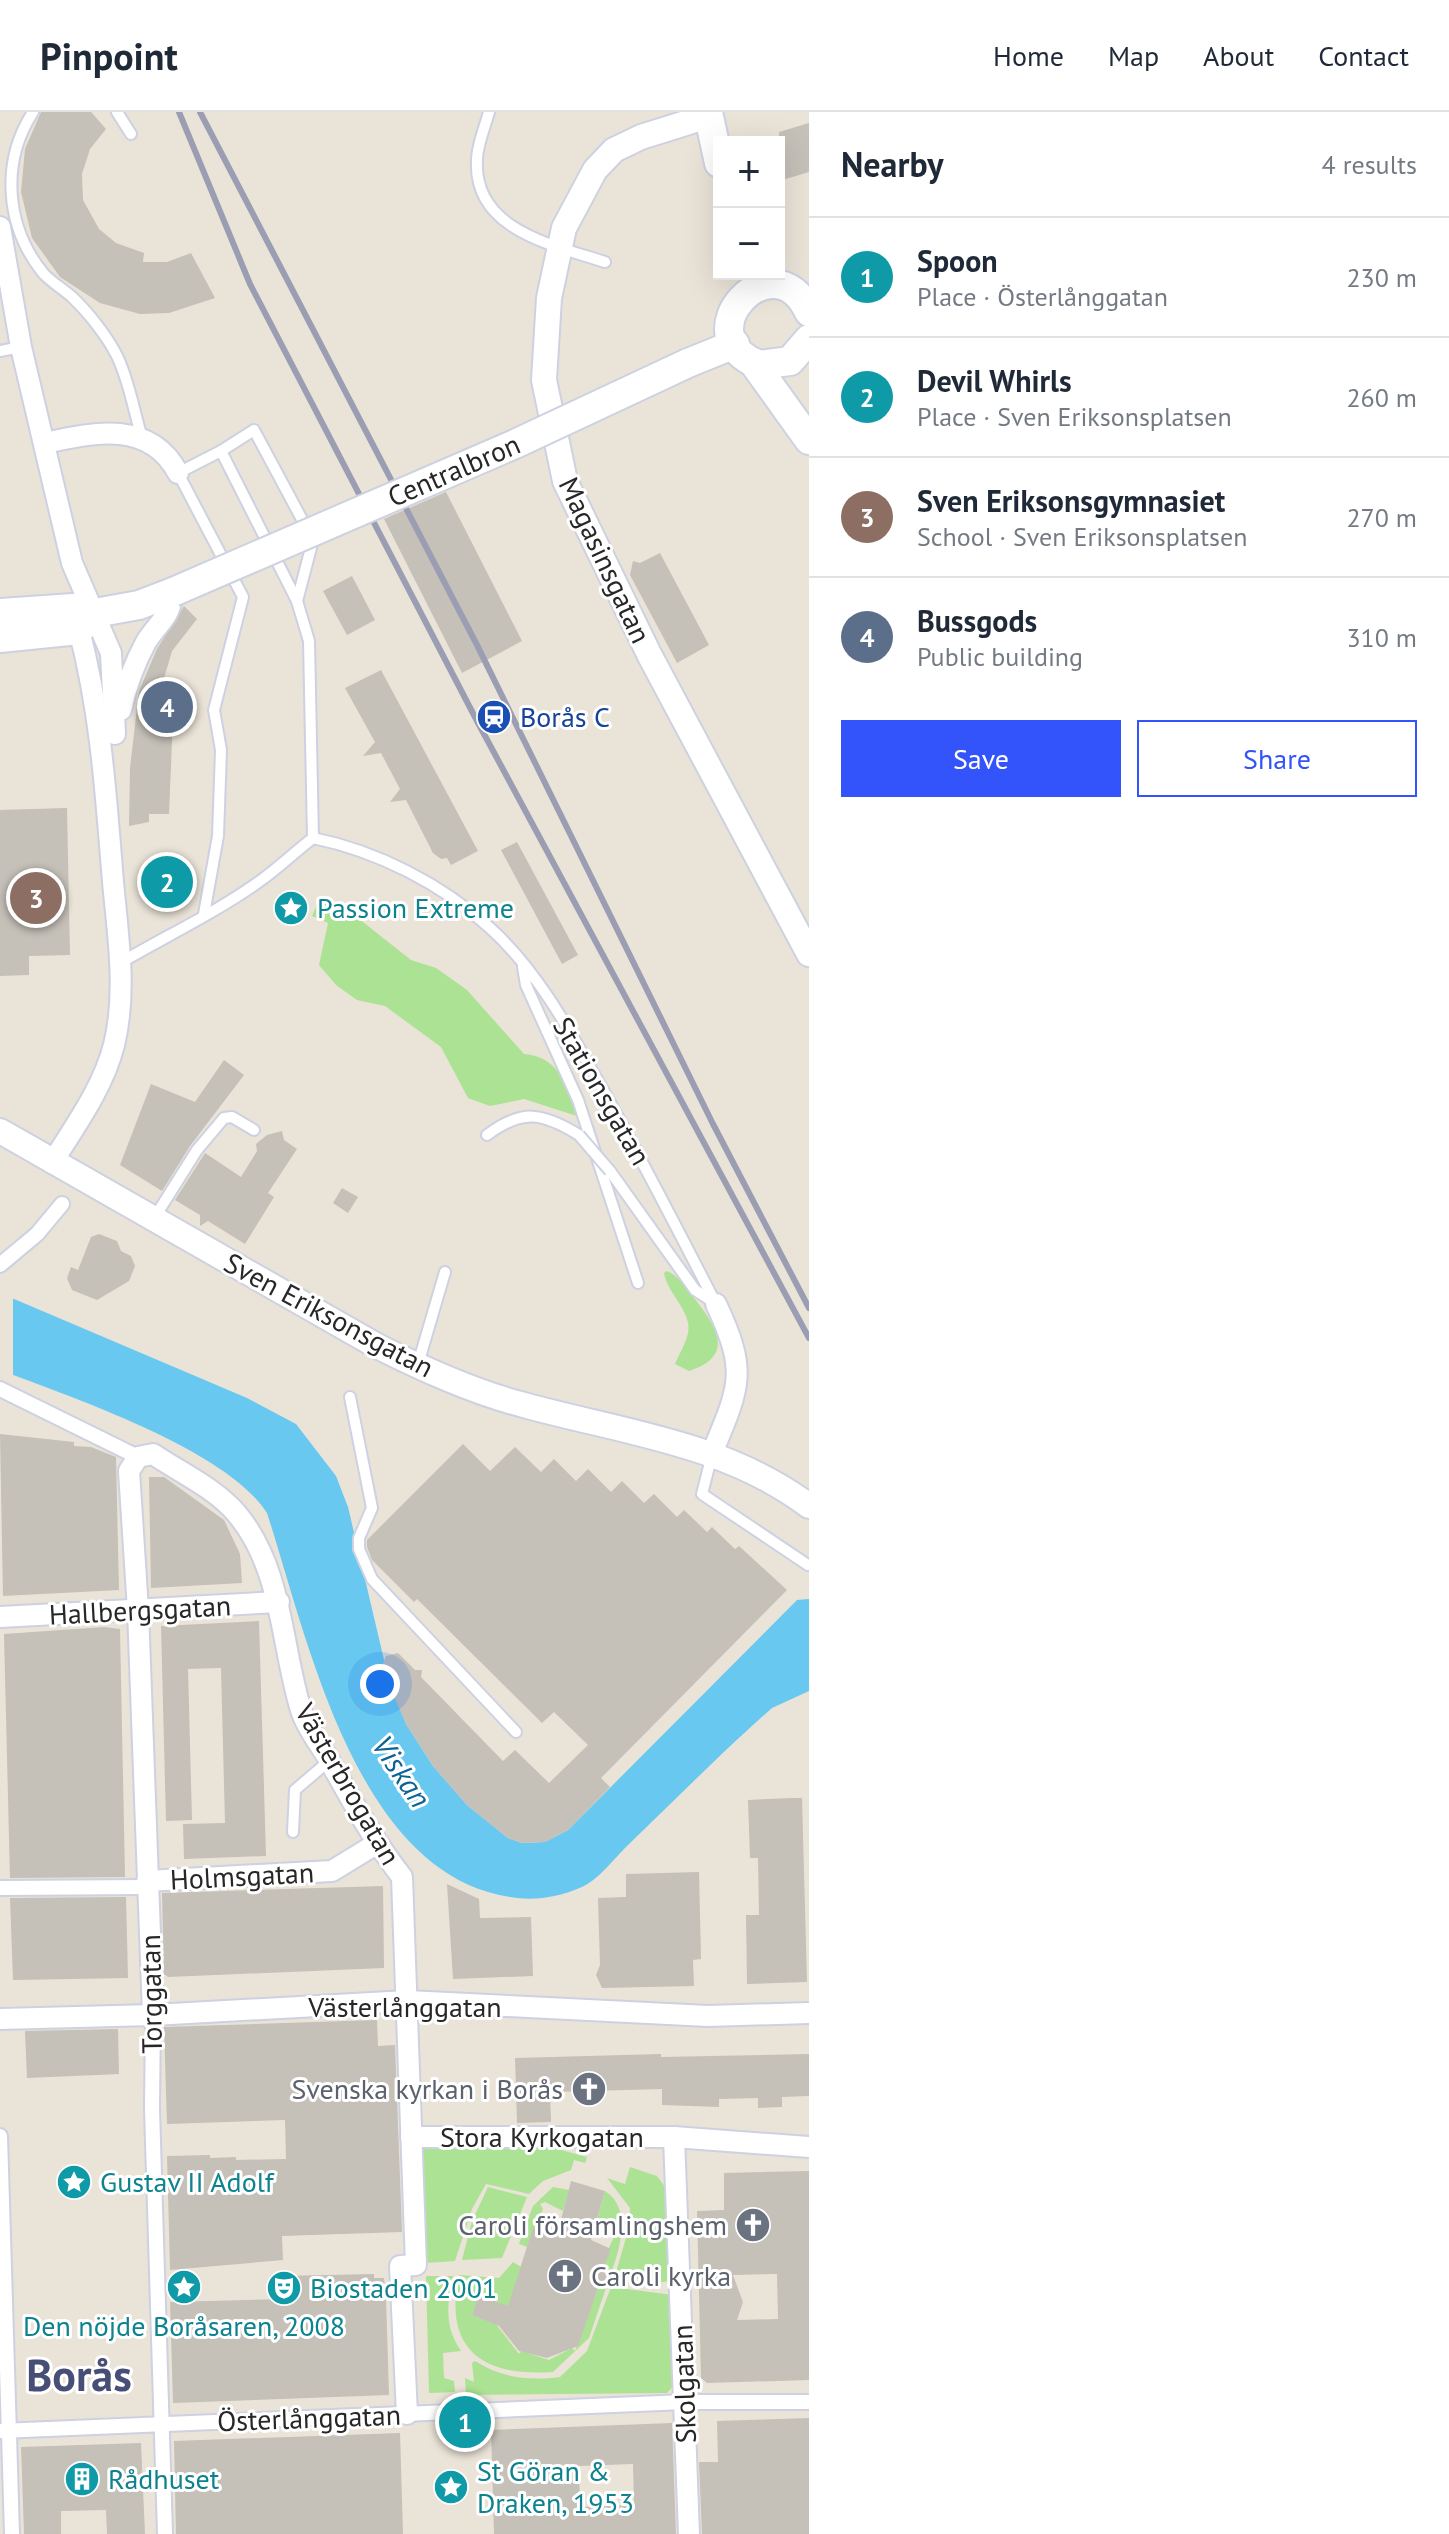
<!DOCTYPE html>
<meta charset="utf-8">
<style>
:root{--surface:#fff;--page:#f2f2f3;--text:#1f2937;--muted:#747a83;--line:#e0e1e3;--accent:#3454fb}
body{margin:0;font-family:"PT Sans",sans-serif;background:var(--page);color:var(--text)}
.controls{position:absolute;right:24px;top:24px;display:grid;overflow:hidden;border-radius:0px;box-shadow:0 8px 32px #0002}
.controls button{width:72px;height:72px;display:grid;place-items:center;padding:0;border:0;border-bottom:2px solid var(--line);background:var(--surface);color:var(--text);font:40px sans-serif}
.you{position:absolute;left:380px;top:1572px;width:28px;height:28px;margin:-20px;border:6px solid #fff;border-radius:50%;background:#1a73e8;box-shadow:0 0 0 12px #1a73e833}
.badge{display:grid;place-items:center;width:52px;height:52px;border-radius:50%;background:var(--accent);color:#fff;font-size:26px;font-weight:700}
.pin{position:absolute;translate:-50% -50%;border:4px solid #fff;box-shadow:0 2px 8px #0006}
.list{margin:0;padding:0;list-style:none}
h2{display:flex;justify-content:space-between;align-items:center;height:104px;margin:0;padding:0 32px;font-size:34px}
h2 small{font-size:26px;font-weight:400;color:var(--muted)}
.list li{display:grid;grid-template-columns:52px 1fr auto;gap:24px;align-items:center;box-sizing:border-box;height:120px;padding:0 32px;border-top:2px solid var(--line)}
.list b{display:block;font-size:30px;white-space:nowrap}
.list p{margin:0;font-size:26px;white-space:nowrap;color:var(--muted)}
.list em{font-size:26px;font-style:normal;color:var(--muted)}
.actions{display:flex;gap:16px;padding:24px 32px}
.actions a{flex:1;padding:18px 0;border:2px solid var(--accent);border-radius:0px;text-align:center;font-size:28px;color:var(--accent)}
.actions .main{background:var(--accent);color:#fff}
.map{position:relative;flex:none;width:809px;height:2422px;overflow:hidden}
header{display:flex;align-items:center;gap:48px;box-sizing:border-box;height:112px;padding:0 40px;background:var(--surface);border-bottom:2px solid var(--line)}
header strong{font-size:38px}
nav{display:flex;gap:44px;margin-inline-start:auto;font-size:28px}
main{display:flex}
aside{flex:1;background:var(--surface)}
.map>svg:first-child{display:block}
.green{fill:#ace293}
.water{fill:#68c8ef}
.pier{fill:#eae3d8}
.building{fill:#c5c0b8;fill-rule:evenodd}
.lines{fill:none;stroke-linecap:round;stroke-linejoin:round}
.service-casing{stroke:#cdd1e1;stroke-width:14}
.pedestrian-casing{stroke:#cdd1e1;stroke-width:18}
.minor-casing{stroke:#cdd1e1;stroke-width:24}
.tertiary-casing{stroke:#cdd1e1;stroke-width:28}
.secondary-casing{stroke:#cdd1e1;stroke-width:32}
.service{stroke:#fff;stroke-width:10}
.pedestrian{stroke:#fff;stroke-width:14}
.minor{stroke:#fff;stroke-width:20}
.tertiary{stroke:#fff;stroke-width:24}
.secondary{stroke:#fff;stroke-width:28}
.rail{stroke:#9b9eb2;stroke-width:6}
.service-bridge-casing{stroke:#cdd1e1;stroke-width:14;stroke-linecap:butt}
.secondary-bridge-casing{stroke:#cdd1e1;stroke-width:32;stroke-linecap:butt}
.service-bridge{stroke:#fff;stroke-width:10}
.secondary-bridge{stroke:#fff;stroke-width:28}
.labels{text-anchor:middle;stroke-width:6;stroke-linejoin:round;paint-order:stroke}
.street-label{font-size:28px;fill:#272727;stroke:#fff}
.transit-label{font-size:28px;fill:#164399;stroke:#fff;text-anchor:start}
.culture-label{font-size:28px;fill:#0d838f;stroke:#fff;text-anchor:start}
.worship-label{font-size:28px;fill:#5b616d;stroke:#fff;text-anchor:end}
.water-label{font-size:30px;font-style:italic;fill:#0c6396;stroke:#fff}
.town-label{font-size:44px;font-weight:bold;fill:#484f77;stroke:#fff}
</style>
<header>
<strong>Pinpoint</strong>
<nav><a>Home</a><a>Map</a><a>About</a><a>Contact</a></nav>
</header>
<main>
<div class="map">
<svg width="809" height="2422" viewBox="0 0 809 2422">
<rect width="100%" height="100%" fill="#eae3d8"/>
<g class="green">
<path d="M 318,790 L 344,795 L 411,848 L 436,856 L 467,878 L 524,942 C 560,945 567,974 577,1004 L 524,987 L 490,994 L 468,986 L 441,935 L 385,894 L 357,888 L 336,873 L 319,853 L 328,811 L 312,804 Z"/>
<path d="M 667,1159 C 678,1163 687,1177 694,1186 C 717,1215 736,1244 689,1259 L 675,1252 C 679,1242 686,1231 688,1221 C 693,1201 667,1181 664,1161 Z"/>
<polygon points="543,2033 587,2045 585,2051 574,2048 571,2058 543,2069 529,2082 486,2072 472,2097 455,2149 425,2151 421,2037"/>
<polygon points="630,2055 657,2064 668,2079 672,2169 652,2171 616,2160 629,2116 630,2096 607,2066 625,2072"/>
<polygon points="488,2075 527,2085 502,2146 462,2148 472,2109"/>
<polygon points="553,2075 569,2078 563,2099 545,2090 540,2092 543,2097 527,2135 519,2132 533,2094"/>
<path d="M 605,2079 C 631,2095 621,2135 612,2158 L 601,2153 L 619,2114 L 617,2110 L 612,2112 L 597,2108 Z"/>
<path d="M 513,2150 L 523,2156 L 507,2203 L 498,2190 L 480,2183 L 472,2203 L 490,2210 L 492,2207 L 519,2242 L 521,2239 L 549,2248 L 572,2236 L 575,2239 L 599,2173 L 606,2176 L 589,2226 L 553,2260 C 482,2265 443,2237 459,2163 L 499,2166 Z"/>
<path d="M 426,2164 L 453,2164 C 447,2192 444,2214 461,2239 L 443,2241 L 444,2266 L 454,2269 L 455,2280 L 429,2281 Z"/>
<path d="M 611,2175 L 673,2183 L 678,2269 L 667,2281 L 466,2283 L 465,2266 L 474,2270 L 472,2251 L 475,2249 C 502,2266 528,2269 560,2265 L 587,2239 Z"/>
</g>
<path class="water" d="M 0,1181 L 247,1286 L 296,1312 L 336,1364 L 348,1395 L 389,1569 L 406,1612 L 433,1654 L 467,1693 L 508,1726 L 522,1731 L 545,1730 L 568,1718 L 797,1488 L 809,1487 L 809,1579 L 772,1596 C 722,1640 675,1688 627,1734 C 614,1747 598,1768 582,1775 C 549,1789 522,1790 488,1780 C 351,1739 306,1521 267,1401 C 226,1337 73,1286 0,1258 Z"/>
<polygon class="pier" points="0,1177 13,1181 13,1265 0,1262"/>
<g class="building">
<polygon points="41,0 91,0 106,17 90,37 82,62 83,88 99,117 116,131 144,141 143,150 167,150 191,141 215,186 169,201 140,202 100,191 60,165 32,126 21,80 25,37"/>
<polygon points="809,11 809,60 779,69 779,20"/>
<polygon points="446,380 522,529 462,561 384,407"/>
<polygon points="660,441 709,533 677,551 630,463 633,449 640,451"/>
<polygon points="352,464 375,508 347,523 323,479"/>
<polygon points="184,494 197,507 172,539 160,580 174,582 169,702 149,702 149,710 129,714 130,656 139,579 157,537"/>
<polygon points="381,558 478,739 451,753 447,746 441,747 433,741 406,688 390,690 400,677 381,641 363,644 375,630 345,576"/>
<polygon points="67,696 70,843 29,844 29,863 0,864 0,698"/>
<polygon points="517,730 578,843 562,852 501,738"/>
<polygon points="224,948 244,963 190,1034 162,1079 120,1053 151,972 195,990"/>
<polygon points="282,1019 284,1028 297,1037 268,1081 274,1085 245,1132 208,1109 200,1114 200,1103 175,1088 205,1041 241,1065 257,1039 256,1032 267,1023"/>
<polygon points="342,1076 358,1085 348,1101 333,1091"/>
<polygon points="99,1122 117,1129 121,1139 131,1144 135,1154 129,1169 97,1188 72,1178 67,1166 71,1155 78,1158 91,1125"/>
<polygon points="0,1322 74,1330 74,1334 91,1335 116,1345 119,1478 3,1484"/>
<polygon points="463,1332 490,1359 515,1335 541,1360 554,1347 576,1369 588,1357 611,1380 622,1369 644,1391 654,1382 677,1405 684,1398 707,1420 712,1415 735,1437 739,1434 787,1478 601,1666 610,1675 568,1718 545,1730 522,1731 508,1726 467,1693 433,1654 406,1612 392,1580 382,1577 388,1569 383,1551 386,1544 398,1541 415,1558 422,1558 421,1565 503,1649 515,1638 549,1671 588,1633 554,1600 542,1611 417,1487 414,1490 372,1448 367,1435 367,1428"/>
<polygon points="149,1365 164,1365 224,1408 240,1442 242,1471 151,1476"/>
<polygon points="259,1509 266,1744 184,1747 183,1712 225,1711 221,1556 188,1557 192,1708 166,1709 161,1514"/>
<polygon points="104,1515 120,1517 125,1765 10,1766 4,1522"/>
<polygon points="791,1686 802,1686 807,1870 747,1872 746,1803 759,1803 758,1746 750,1746 748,1688"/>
<polygon points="699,1760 701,1847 693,1848 694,1874 602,1876 596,1863 600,1853 598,1786 626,1785 626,1762"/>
<polygon points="447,1772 479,1787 480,1806 531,1805 533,1864 453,1867"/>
<polygon points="383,1774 384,1856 168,1865 164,1862 162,1781"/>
<polygon points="126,1785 128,1866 13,1868 10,1786"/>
<polygon points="377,1908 378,1934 395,1933 402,2120 282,2124 283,2148 170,2158 167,2044 210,2043 210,2046 236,2045 236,2048 286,2047 285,2008 167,2012 164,1915"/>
<polygon points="118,1917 119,1962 27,1966 25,1919"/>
<polygon points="661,1942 661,1945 809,1942 809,1984 782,1985 782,1995 758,1996 758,1986 719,1987 719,1995 662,1993 662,1977 550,1980 551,2010 517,2011 515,1946"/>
<path d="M 809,2059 L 809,2268 L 707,2271 L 701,2266 L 697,2099 L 724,2098 L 724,2061 ZM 777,2162 L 778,2207 L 737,2208 L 743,2190 L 733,2163 Z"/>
<polygon points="571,2069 605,2079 591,2128 611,2137 603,2156 612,2158 606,2176 599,2173 578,2234 547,2246 519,2239 499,2214 472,2203 479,2183 508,2194 533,2116 557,2123"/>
<polygon points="374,2162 374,2166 384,2166 386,2185 389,2283 173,2291 170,2190 284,2187 283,2164"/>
<polygon points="809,2306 809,2422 702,2422 699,2350 718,2350 717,2309"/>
<path d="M 672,2311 L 676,2422 L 494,2422 L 491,2318 ZM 633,2352 L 634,2393 L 580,2395 L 579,2354 Z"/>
<polygon points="400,2321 403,2422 176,2422 174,2329"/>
<polygon points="141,2331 145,2422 107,2422 106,2398 61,2399 61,2422 24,2422 21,2335"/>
</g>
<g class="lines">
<g class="service-casing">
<g id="service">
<path d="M 33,0 C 0,51 6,115 43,161 C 51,170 63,177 72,185 C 88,200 107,224 117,244 C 129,268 134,300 142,326"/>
<polyline points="117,0 131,22"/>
<path d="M 489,0 C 485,15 477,33 477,48 C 473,118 553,133 605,150"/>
<polyline points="0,239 21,235"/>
<polyline points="221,339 254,318 313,428 297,489"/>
<path d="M 313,726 C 377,739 442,772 490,816 C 538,859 571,921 602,976 C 642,1048 679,1120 716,1192"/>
<path d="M 120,851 C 166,824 217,800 260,769 C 278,756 295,740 313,726 L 309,529 L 297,489 L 221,339 L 178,361 L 243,485 L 214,598 L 221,638 L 218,724 L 204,802"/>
<polyline points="523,855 526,873 578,988 638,1171"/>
<path d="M 487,1023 C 522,997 542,1000 579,1023"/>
<polyline points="610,1059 695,1178 715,1191"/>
<polyline points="153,1108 197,1038 224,1006 232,1005 254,1018"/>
<polyline points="418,1252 445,1160"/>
<polyline points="350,1285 372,1396 359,1426 359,1437 372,1467 516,1620"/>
<polyline points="712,1343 702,1382 808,1453"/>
<polyline points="293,1720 295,1678 329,1649"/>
</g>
</g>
<g class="pedestrian-casing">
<g id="pedestrian">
<polyline points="0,1153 37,1122 62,1092"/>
<polyline points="0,1277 138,1345"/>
<polyline points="0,1776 147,1775"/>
<polyline points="153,1903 152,1997 165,2422"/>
<polyline points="0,2024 12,2422"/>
<polyline points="0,2319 685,2290 809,2290"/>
</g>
</g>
<g class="minor-casing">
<g id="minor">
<polyline points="0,115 21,235 72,451 111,541 115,622"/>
<path d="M 45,331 C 95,320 150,308 178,361"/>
<path d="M 121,598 C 126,574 134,552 146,530 C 159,509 170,507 173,480"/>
<path d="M 52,1051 C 75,1014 103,976 114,933 C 127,880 118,824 113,770 C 106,685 101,601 79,518"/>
<path d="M 712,1341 C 740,1274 748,1260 716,1192"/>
<polyline points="0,1505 279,1490"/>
<polyline points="147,1769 332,1759 376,1732"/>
<path d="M 153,1903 L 138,1498 L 129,1359 L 138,1345 L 153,1342 C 181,1361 215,1376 237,1402 C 283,1457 281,1534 301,1598 C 306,1615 319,1631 328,1646 C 351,1687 373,1728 402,1765 L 416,2153 L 400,2154 L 407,2302"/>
<polyline points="0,1907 153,1903 407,1889 708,1904 809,1901"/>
<polyline points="411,2025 674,2025 809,2035"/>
<polyline points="674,2025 689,2422"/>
</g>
</g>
<g class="tertiary-casing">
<g id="tertiary">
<polyline points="708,4 641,25 614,38 595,58 564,116 549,186 544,268 565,369 650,544 809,842"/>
<path d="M 0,1019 L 377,1234 C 423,1257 473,1280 524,1293 C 621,1320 726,1331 809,1394"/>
</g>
</g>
<g class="secondary-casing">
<g id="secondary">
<polyline points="708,0 719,51"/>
<path d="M 809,200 C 774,124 681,224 760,253 L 790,249 L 809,227"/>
<polyline points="753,250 809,328"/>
<polyline points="688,251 735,232"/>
<polyline points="0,501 73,496 95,501 139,493 173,480"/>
<polyline points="0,526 79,518 95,501"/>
</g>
</g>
<use href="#service" class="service"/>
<use href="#pedestrian" class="pedestrian"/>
<use href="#minor" class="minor"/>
<use href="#tertiary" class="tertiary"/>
<use href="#secondary" class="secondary"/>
<g class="rail">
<polyline points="179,0 250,172 477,609 809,1226"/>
<polyline points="200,0 477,533 713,1012 809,1196"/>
</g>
<g class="service-bridge-casing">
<polyline id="service-bridge" points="579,1023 610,1059"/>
</g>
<g class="secondary-bridge-casing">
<g id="secondary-bridge">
<path id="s1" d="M 173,480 L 515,332 L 688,251"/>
</g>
</g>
<use href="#service-bridge" class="service-bridge"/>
<use href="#secondary-bridge" class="secondary-bridge"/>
</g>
<defs>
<g id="station-disc" transform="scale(1.8)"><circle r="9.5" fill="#1a4fb4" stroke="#fff"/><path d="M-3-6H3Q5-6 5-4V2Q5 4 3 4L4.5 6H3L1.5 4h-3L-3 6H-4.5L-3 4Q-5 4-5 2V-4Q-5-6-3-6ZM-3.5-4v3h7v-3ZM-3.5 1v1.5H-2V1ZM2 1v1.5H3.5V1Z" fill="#fff"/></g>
<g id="sight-disc" transform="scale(1.8)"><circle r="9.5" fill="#0f9aa8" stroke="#fff"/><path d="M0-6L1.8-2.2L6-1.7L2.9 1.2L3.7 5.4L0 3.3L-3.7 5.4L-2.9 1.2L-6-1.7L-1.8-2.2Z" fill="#fff"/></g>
<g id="church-disc" transform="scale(1.8)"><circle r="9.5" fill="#6b7280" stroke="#fff"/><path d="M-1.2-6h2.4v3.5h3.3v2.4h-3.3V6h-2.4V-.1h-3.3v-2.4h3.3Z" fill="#fff"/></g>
<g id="theatre-disc" transform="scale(1.8)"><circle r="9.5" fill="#0f9aa8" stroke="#fff"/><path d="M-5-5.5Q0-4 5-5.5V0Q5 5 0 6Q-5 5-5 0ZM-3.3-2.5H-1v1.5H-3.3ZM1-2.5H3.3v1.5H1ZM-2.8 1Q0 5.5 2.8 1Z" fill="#fff"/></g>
<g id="building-disc" transform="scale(1.8)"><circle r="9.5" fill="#0f9aa8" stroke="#fff"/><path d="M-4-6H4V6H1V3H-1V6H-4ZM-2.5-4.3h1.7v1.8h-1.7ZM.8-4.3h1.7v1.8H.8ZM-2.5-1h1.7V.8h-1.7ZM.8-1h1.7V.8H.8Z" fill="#fff"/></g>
</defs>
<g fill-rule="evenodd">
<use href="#station-disc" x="494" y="605"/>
<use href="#sight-disc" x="291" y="796"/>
<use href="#church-disc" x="589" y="1977"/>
<use href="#sight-disc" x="74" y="2070"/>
<use href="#church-disc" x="753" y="2113"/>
<use href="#church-disc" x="565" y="2164"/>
<use href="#sight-disc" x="184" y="2175"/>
<use href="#theatre-disc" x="284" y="2176"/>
<use href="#building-disc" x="82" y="2367"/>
<use href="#sight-disc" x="451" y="2375"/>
</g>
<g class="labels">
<g class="street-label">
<text dy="10" stroke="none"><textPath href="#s1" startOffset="306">Centralbron</textPath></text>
<text transform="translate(605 448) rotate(65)" y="10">Magasinsgatan</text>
<text transform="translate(602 979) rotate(60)" y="10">Stationsgatan</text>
<text transform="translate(329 1203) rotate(28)" y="10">Sven Eriksonsgatan</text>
<text transform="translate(140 1498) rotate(-3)" y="10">Hallbergsgatan</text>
<text transform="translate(348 1672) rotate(60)" y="10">Västerbrogatan</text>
<text transform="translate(242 1764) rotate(-3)" y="10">Holmsgatan</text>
<text transform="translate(151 1882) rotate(-91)" y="10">Torggatan</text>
<text x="405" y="1905">Västerlånggatan</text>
<text x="542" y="2035">Stora Kyrkogatan</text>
<text transform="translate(684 2272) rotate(-92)" y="10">Skolgatan</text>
<text transform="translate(309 2306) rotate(-2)" y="10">Österlånggatan</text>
</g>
<g class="transit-label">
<text x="520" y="615">Borås C</text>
</g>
<g class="culture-label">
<text x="317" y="806">Passion Extreme</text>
<text x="100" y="2080">Gustav II Adolf</text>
<text x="310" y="2186">Biostaden 2001</text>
<text x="184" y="2224" text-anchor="middle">Den nöjde Boråsaren, 2008</text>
<text x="477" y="2369">St Göran &amp;<tspan x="477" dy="32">Draken, 1953</tspan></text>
<text x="108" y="2377">Rådhuset</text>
</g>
<g class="worship-label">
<text x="563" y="1987">Svenska kyrkan i Borås</text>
<text x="727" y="2123">Caroli församlingshem</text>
<text x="591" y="2174" text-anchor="start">Caroli kyrka</text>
</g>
<g class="water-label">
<text transform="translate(401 1660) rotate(56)" y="10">Viskan</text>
</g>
<g class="town-label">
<text x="79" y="2279">Borås</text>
</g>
</g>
</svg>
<div class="controls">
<button>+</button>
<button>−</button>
</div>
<div class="you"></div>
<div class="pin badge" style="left:465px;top:2310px;background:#0f9aa8">1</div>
<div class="pin badge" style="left:167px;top:770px;background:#0f9aa8">2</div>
<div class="pin badge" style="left:36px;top:786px;background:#8d6e63">3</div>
<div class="pin badge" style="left:167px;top:595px;background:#5c6f8a">4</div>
</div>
<aside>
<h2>Nearby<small>4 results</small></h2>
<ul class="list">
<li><span class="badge" style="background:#0f9aa8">1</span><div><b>Spoon</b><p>Place · Österlånggatan</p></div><em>230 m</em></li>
<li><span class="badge" style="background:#0f9aa8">2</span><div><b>Devil Whirls</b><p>Place · Sven Eriksonsplatsen</p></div><em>260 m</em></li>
<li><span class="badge" style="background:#8d6e63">3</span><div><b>Sven Eriksonsgymnasiet</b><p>School · Sven Eriksonsplatsen</p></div><em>270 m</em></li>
<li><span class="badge" style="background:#5c6f8a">4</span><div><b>Bussgods</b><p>Public building</p></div><em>310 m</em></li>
</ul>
<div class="actions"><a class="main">Save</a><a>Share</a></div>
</aside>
</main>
